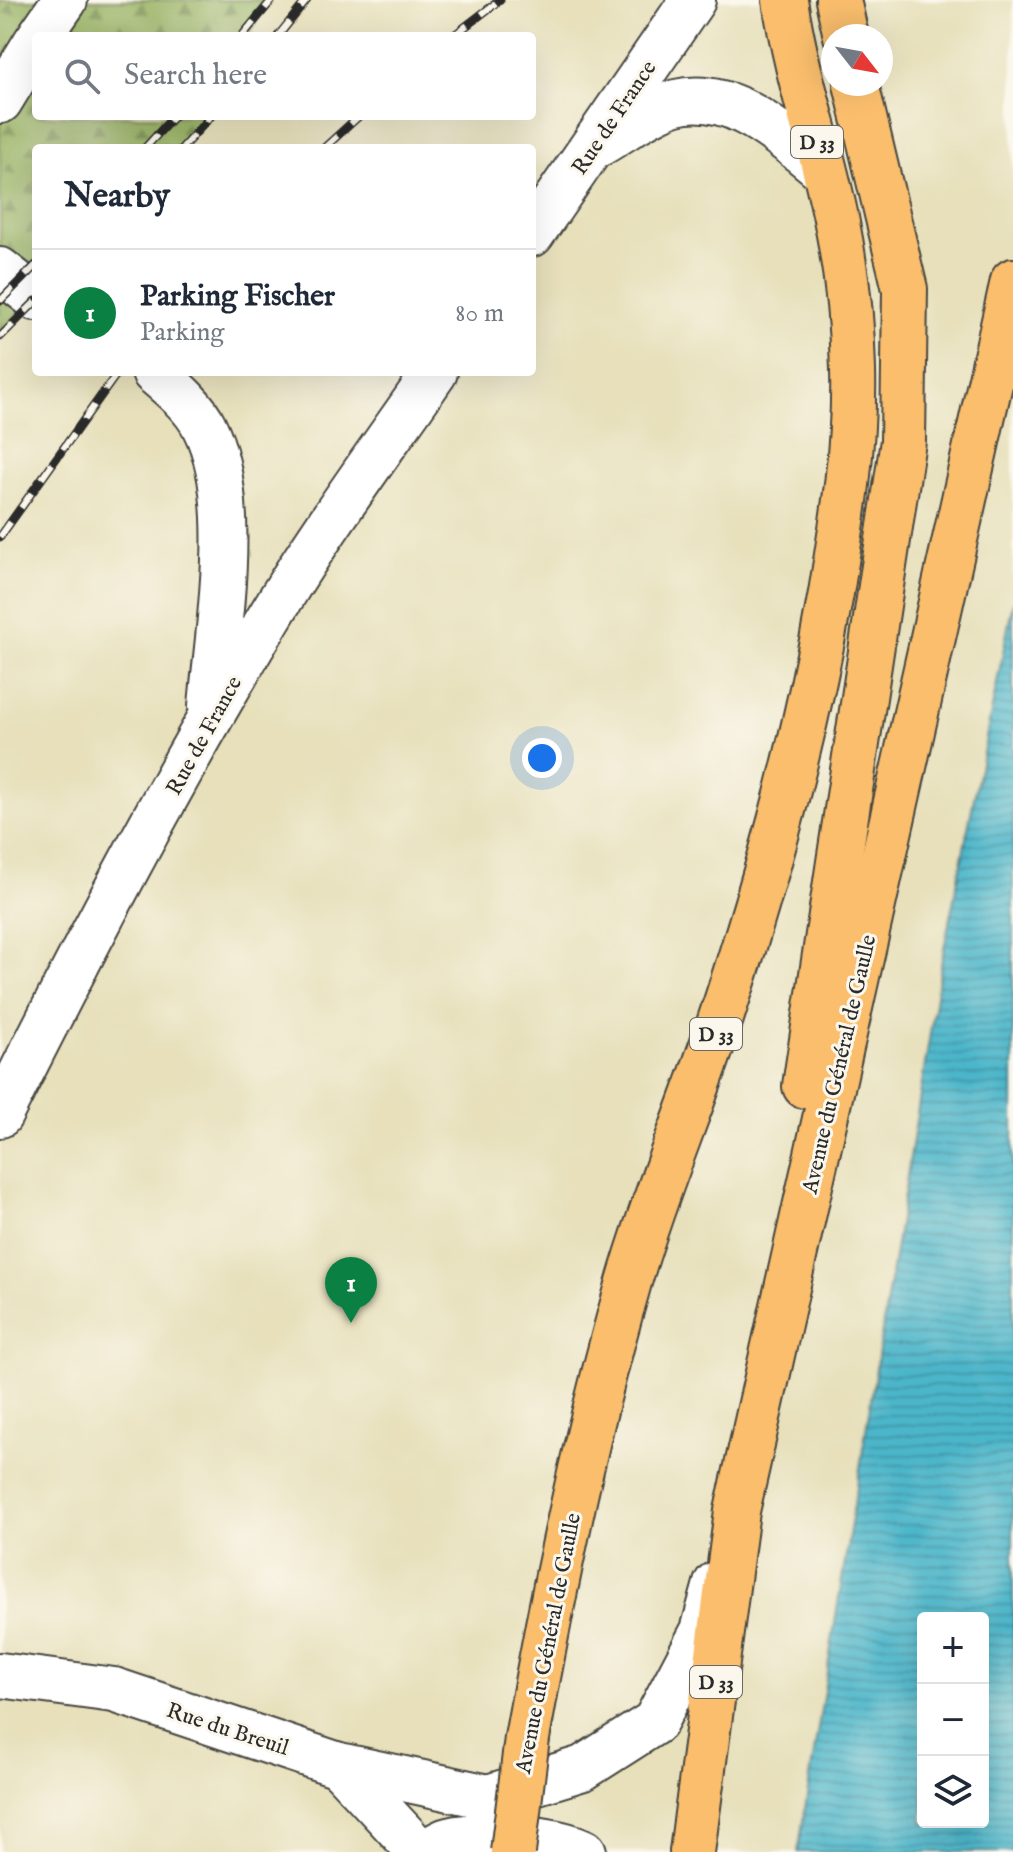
<!DOCTYPE html>
<meta charset="utf-8">
<style>
:root{--surface:#fff;--page:#f6f6f7;--text:#1f2937;--muted:#747a83;--line:#e0e1e3;--accent:#0b8043}
body{margin:0;font-family:"IM FELL English",serif;background:var(--page);color:var(--text)}
.controls{position:absolute;right:24px;bottom:24px;display:grid;overflow:hidden;border-radius:8px;box-shadow:0 8px 32px #0002}
.controls button{width:72px;height:72px;display:grid;place-items:center;padding:0;border:0;border-bottom:2px solid var(--line);background:var(--surface);color:var(--text);font:40px sans-serif}
.compass{position:absolute;left:821px;top:24px;width:72px;height:72px;border-radius:50%;background:var(--surface);box-shadow:0 8px 32px #0002;rotate:121deg}
.you{position:absolute;left:542px;top:758px;width:28px;height:28px;margin:-20px;border:6px solid #fff;border-radius:50%;background:#1a73e8;box-shadow:0 0 0 12px #1a73e833}
.badge{display:grid;place-items:center;width:52px;height:52px;border-radius:50%;background:var(--accent);color:#fff;font-size:26px;font-weight:700}
.pin{position:absolute;translate:-50% -66px;filter:drop-shadow(0 2px 4px #0008)}
.pin::after{content:'';position:absolute;top:42px;width:28px;height:24px;background:inherit;clip-path:polygon(0 0,100% 0,50% 100%)}
.list{margin:0;padding:0;list-style:none}
h2{display:flex;justify-content:space-between;align-items:center;height:104px;margin:0;padding:0 32px;font-size:34px}
h2 small{font-size:26px;font-weight:400;color:var(--muted)}
.list li{display:grid;grid-template-columns:52px 1fr auto;gap:24px;align-items:center;box-sizing:border-box;height:128px;padding:0 32px;border-top:2px solid var(--line)}
.list b{display:block;font-size:30px;white-space:nowrap}
.list p{margin:0;font-size:26px;white-space:nowrap;color:var(--muted)}
.list em{font-size:26px;font-style:normal;color:var(--muted)}
.icon{flex:none;width:44px;height:44px;fill:none;stroke:currentColor;stroke-width:2;stroke-linecap:round;stroke-linejoin:round}
.map{position:relative;flex:none;width:1013px;height:1852px;overflow:hidden}
.search{position:absolute;background:var(--surface);box-shadow:0 8px 32px #0002;left:32px;top:32px;width:504px;height:88px;display:flex;align-items:center;gap:20px;box-sizing:border-box;padding:0 28px;border-radius:8px;color:var(--muted);font-size:30px}
.panel{position:absolute;background:var(--surface);box-shadow:0 8px 32px #0002;left:32px;top:144px;width:504px;height:232px;border-radius:8px}
.map>svg:first-child{display:block}
.forest{fill:url(#forest-firs);stroke:#626e47;stroke-width:2}
.water{fill:url(#water-rules);stroke:#3c707a;stroke-width:2;fill-rule:evenodd}
.lines{fill:none;stroke-linecap:round;stroke-linejoin:round}
.street-casing{stroke:#474641;stroke-width:48}
.primary-casing{stroke:#474641;stroke-width:48}
.street{stroke:#fff;stroke-width:44}
.primary{stroke:#fabe6d;stroke-width:44}
.rail-casing{stroke:#2b2b2b;stroke-width:9}
.rail{stroke:#fbf7ec;stroke-width:6;stroke-dasharray:18;stroke-linecap:butt}
.primary-bridge-casing{stroke:#474641;stroke-width:48;stroke-linecap:butt}
.primary-bridge{stroke:#fabe6d;stroke-width:44}
.labels{text-anchor:middle;stroke-width:6;stroke-linejoin:round;paint-order:stroke}
.shield{fill:#fbf7ec;stroke:#696865;stroke-width:2}
.shield-label{font-size:20px;font-weight:bold;fill:#2b2b2b}
.street-label{font-size:22px;fill:#2b2b2b;stroke:#fbf7ec}
</style>
<div class="map">
<svg width="1013" height="1852" viewBox="0 0 1013 1852">
<defs>
<pattern id="forest-firs" width="22" height="20" patternUnits="userSpaceOnUse" patternTransform="scale(2)"><rect width="22" height="20" fill="#98b263"/><path d="M5 1l3.5 6h-7zM16 11l3.5 6h-7z" fill="#7c9152"/></pattern>
<pattern id="water-rules" width="6" height="5" patternUnits="userSpaceOnUse" patternTransform="scale(2)"><rect width="6" height="5" fill="#4cb6ca"/><path d="M0 2.5h6" fill="none" stroke="#3f94a4"/></pattern>
</defs>
<rect width="100%" height="100%" fill="#fbf7ec"/>
<filter id="ink" filterUnits="userSpaceOnUse"><feTurbulence type="fractalNoise" baseFrequency=".0125" numOctaves="2"/><feDisplacementMap in="SourceGraphic" scale="16" xChannelSelector="R" yChannelSelector="G"/><feConvolveMatrix kernelMatrix="1 2 1 2 8 2 1 2 1" color-interpolation-filters="sRGB"/></filter>
<filter id="wash" filterUnits="userSpaceOnUse"><feTurbulence type="fractalNoise" baseFrequency=".006" numOctaves="4" result="noise"/><feDisplacementMap in="SourceGraphic" scale="32" xChannelSelector="R" yChannelSelector="G"/><feGaussianBlur stdDeviation="1.8" result="paint"/><feColorMatrix in="noise" values="0 0 0 0 0 0 0 0 0 0 0 0 0 0 0 0 0 1.4 0 .05"/><feComposite in="paint" operator="in"/></filter>
<g filter="url(#wash)">
<rect width="100%" height="100%" fill="#e7e0bb"/>
<polygon class="forest" points="0,0 266,0 249,36 36,36 36,116 210,116 180,148 36,148 36,296 0,333"/>
<path class="water" d="M 1013,602 L 1013,1852 L 798,1852 L 942,959 ZM 923,1618 L 983,1618 L 983,1822 L 923,1822 Z"/>
</g>
<g filter="url(#ink)">
<g class="lines">
<g class="street-casing">
<g id="street">
<polyline points="40,36 65,0"/>
<polyline points="0,101 36,42"/>
<path d="M 599,144 C 622,131 651,109 676,102 C 734,88 782,137 824,170"/>
<polyline points="532,234 693,0"/>
<polyline points="0,270 36,298"/>
<path d="M 154,372 C 171,387 194,405 204,426 C 241,499 218,626 211,706"/>
<path d="M 0,1115 C 91,934 185,754 291,582 C 336,510 387,442 435,372"/>
<polyline points="0,1675 114,1690 339,1765 488,1797 583,1768 655,1722 703,1631 716,1584"/>
<polyline points="339,1765 420,1852"/>
<path d="M 426,1852 C 433,1848 440,1842 448,1840 C 480,1832 556,1837 584,1852"/>
</g>
</g>
<g class="primary-casing">
<g id="primary">
<polyline points="838,0 846,36"/>
<polyline points="805,1086 903,441 905,289 856,84"/>
<path d="M 527,1738 C 554,1585 586,1432 629,1282 C 652,1202 685,1124 712,1045 C 762,897 804,747 831,593 C 843,519 855,446 853,370 C 852,320 846,268 836,218 C 821,145 796,74 785,0"/>
<polyline points="692,1852 737,1511 1013,281"/>
</g>
</g>
<use href="#street" class="street"/>
<use href="#primary" class="primary"/>
<g class="rail-casing">
<g id="rail">
<polyline points="242,36 272,0"/>
<polyline points="278,36 307,0"/>
<polyline points="453,36 500,0"/>
<polyline points="145,148 174,116"/>
<polyline points="182,148 211,116"/>
<polyline points="324,148 359,116"/>
<polyline points="0,301 36,265"/>
<polyline points="0,337 36,301"/>
<polyline points="0,537 118,372"/>
</g>
</g>
<use href="#rail" class="rail"/>
<g class="primary-bridge-casing">
<polyline id="primary-bridge" points="513,1852 527,1738"/>
</g>
<use href="#primary-bridge" class="primary-bridge"/>
</g>
</g>
<g class="labels">
<g class="shield">
<rect x="791" y="126" width="52" height="32" rx="6"/>
<rect x="690" y="1018" width="52" height="32" rx="6"/>
<rect x="690" y="1666" width="52" height="32" rx="6"/>
</g>
<g class="shield-label">
<text x="817" y="149">D 33</text>
<text x="716" y="1041">D 33</text>
<text x="716" y="1689">D 33</text>
</g>
<g class="street-label">
<text transform="translate(613 117) rotate(-56)" y="8">Rue de France</text>
<text transform="translate(203 735) rotate(-61)" y="8">Rue de France</text>
<text transform="translate(838 1064) rotate(-77)" y="8">Avenue du Général de Gaulle</text>
<text transform="translate(547 1643) rotate(-79)" y="8">Avenue du Général de Gaulle</text>
<text transform="translate(228 1728) rotate(18)" y="8">Rue du Breuil</text>
</g>
</g>
</svg>
<div class="controls">
<button>+</button>
<button>−</button>
<button><svg class="icon" aria-label="layers" viewBox="0 0 24 24"><path d="M12 4l9 5-9 5-9-5zM3 14l9 5 9-5"/></svg></button>
</div>
<svg class="compass" viewBox="-18 -18 36 36"><path d="M0-13l5 13h-10z" fill="#e53935"/><path d="M0 13l5-13h-10z" fill="#747a83"/></svg>
<div class="you"></div>
<div class="pin badge" style="left:351px;top:1323px">1</div>
<div class="search"><svg class="icon" aria-label="search" viewBox="0 0 24 24"><circle cx="10" cy="10" r="6"/><path d="M15 15l6 6"/></svg>Search here</div>
<section class="panel">
<h2>Nearby<small></small></h2>
<ul class="list">
<li><span class="badge">1</span><div><b>Parking Fischer</b><p>Parking</p></div><em>80 m</em></li>
</ul>
</section>
</div>
